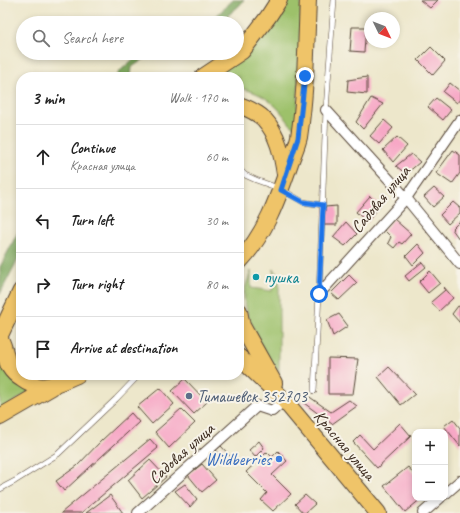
<!DOCTYPE html>
<meta charset="utf-8">
<style>
:root{--surface:#fff;--page:#f2f2f2;--text:#222;--muted:#767676;--line:#e0e0e0}
body{margin:0;font-family:Caveat,sans-serif;background:var(--page);color:var(--text)}
.controls{position:absolute;right:12px;bottom:12px;display:grid;overflow:hidden;border-radius:8px;box-shadow:0 2px 6px #0003}
.controls button{width:36px;height:36px;display:grid;place-items:center;padding:0;border:0;border-bottom:1px solid var(--line);background:var(--surface);color:var(--text);font:20px sans-serif}
.compass{position:absolute;left:364px;top:12px;width:36px;height:36px;border-radius:50%;background:var(--surface);box-shadow:0 2px 6px #0003;rotate:133deg}
.stop{position:absolute;width:12px;height:12px;margin:-9px;border:3px solid #1a73e8;border-radius:50%;background:#fff}
.stop.end{background:#1a73e8;border-color:#fff;box-shadow:0 1px 4px #0008}
.list{margin:0;padding:0;list-style:none}
h2{display:flex;justify-content:space-between;align-items:center;height:52px;margin:0;padding:0 16px;font-size:17px}
h2 small{font-size:13px;font-weight:400;color:var(--muted)}
.list li{display:grid;grid-template-columns:26px 1fr auto;gap:12px;align-items:center;box-sizing:border-box;height:64px;padding:0 16px;border-top:1px solid var(--line)}
.list b{display:block;font-size:15px;white-space:nowrap}
.list p{margin:0;font-size:13px;white-space:nowrap;color:var(--muted)}
.list em{font-size:13px;font-style:normal;color:var(--muted)}
.icon{flex:none;width:22px;height:22px;fill:none;stroke:currentColor;stroke-width:2;stroke-linecap:round;stroke-linejoin:round}
.map{position:relative;flex:none;width:460px;height:513px;overflow:hidden}
.search{position:absolute;background:var(--surface);box-shadow:0 2px 6px #0003;left:16px;top:16px;width:228px;height:44px;display:flex;align-items:center;gap:10px;box-sizing:border-box;padding:0 14px;border-radius:22px;color:var(--muted);font-size:15px}
.panel{position:absolute;background:var(--surface);box-shadow:0 2px 6px #0003;left:16px;top:72px;width:228px;height:308px;border-radius:16px}
.map>svg:first-child{display:block}
.green{fill:#9dc16b;stroke:#6c7644}
.forest{fill:#7ea75f;stroke:#5c683e}
.building{fill:#f7a8c6}
.lines{fill:none;stroke-linecap:round;stroke-linejoin:round}
.lane-casing{stroke:#564638;stroke-width:6}
.street-casing{stroke:#564638;stroke-width:12}
.primary-casing{stroke:#564638;stroke-width:18}
.lane{stroke:#fff;stroke-width:5}
.street{stroke:#fff;stroke-width:10}
.primary{stroke:#efc469;stroke-width:16}
.route{stroke:#1a73e8;stroke-width:5}
.culture-dot{fill:#0f9aa8;stroke:#f7f3e8;stroke-width:1.5}
.service-dot{fill:#5c6f8a;stroke:#f7f3e8;stroke-width:1.5}
.shop-dot{fill:#3f7fe0;stroke:#f7f3e8;stroke-width:1.5}
.labels{text-anchor:middle;stroke-width:4;stroke-linejoin:round;paint-order:stroke}
.street-label{font-size:17px;fill:#3b2a1e;stroke:#f7f3e8}
.culture-label{font-size:17px;fill:#0d838f;stroke:#f7f3e8;text-anchor:start}
.service-label{font-size:17px;fill:#4e5e75;stroke:#f7f3e8;text-anchor:start}
.shop-label{font-size:17px;fill:#366cbe;stroke:#f7f3e8;text-anchor:end}
</style>
<div class="map">
<svg width="460" height="513" viewBox="0 0 460 513">
<rect width="100%" height="100%" fill="#f7f3e8"/>
<filter id="ink" filterUnits="userSpaceOnUse"><feTurbulence type="fractalNoise" baseFrequency=".025" numOctaves="2"/><feDisplacementMap in="SourceGraphic" scale="8" xChannelSelector="R" yChannelSelector="G"/><feConvolveMatrix kernelMatrix="1 2 1 2 8 2 1 2 1" color-interpolation-filters="sRGB"/></filter>
<filter id="wash" filterUnits="userSpaceOnUse"><feTurbulence type="fractalNoise" baseFrequency=".012" numOctaves="4" result="noise"/><feDisplacementMap in="SourceGraphic" scale="16" xChannelSelector="R" yChannelSelector="G"/><feGaussianBlur stdDeviation="0.9" result="paint"/><feColorMatrix in="noise" values="0 0 0 0 0 0 0 0 0 0 0 0 0 0 0 0 0 1.4 0 .05"/><feComposite in="paint" operator="in"/></filter>
<g filter="url(#wash)">
<rect width="100%" height="100%" fill="#ede7cb"/>
<g class="green">
<path d="M 289,0 L 301,0 L 297,128 L 294,128 C 288,123 285,116 280,111 C 269,98 255,91 239,88 L 239,77 L 211,77 C 239,58 263,43 281,13 C 284,9 287,5 289,0 Z"/>
<polygon points="274,269 279,277 279,373 263,351 248,316 244,300 244,293 247,282 251,271 251,288 272,291"/>
<polygon points="0,362 33,389 0,411"/>
</g>
<g class="forest">
<polygon points="233,0 244,0 239,6 219,23 207,23 212,20"/>
<polygon points="140,53 153,53 132,67 131,77 116,77 120,71"/>
<polygon points="21,226 21,253 0,294 0,267"/>
</g>
<g id="blocks">
<g class="building">
<polygon points="420,0 438,0 430,8"/>
<polygon points="352,27 366,27 364,52 350,51"/>
<polygon points="431,47 445,61 433,75 418,60"/>
<polygon points="367,77 367,94 347,92 348,80"/>
<polygon points="450,83 460,91 460,99 457,103 443,92"/>
<polygon points="371,98 383,104 363,129 356,122"/>
<polygon points="436,98 451,110 443,120 428,107"/>
<polygon points="384,120 393,128 379,144 370,136"/>
<polygon points="397,137 407,146 393,162 383,150"/>
<polygon points="453,150 460,155 460,173 452,184 436,173"/>
<polygon points="411,154 420,162 406,174 396,166"/>
<polygon points="434,188 444,197 433,207 424,197"/>
<polygon points="370,196 380,206 367,222 356,212"/>
<polygon points="453,202 460,208 460,213 448,224 440,215"/>
<polygon points="337,206 337,225 324,225 325,207"/>
<polygon points="394,219 411,234 402,244 399,242 394,248 388,243 391,237 384,230"/>
<polygon points="460,221 460,238 459,239 452,229"/>
<polygon points="346,222 357,234 345,246 333,237"/>
<polygon points="418,244 425,253 413,265 406,256"/>
<polygon points="422,262 426,267 409,281 405,276"/>
<polygon points="430,271 440,283 428,293 419,282"/>
<polygon points="349,275 357,283 339,300 331,293"/>
<polygon points="444,287 453,298 439,311 431,302 445,290"/>
<polygon points="458,306 460,307 460,323 452,314"/>
<polygon points="339,314 348,326 333,336 327,320"/>
<polygon points="328,358 358,359 353,394 328,394"/>
<polygon points="389,367 415,394 401,405 378,377"/>
<polygon points="185,379 207,402 194,414 172,391"/>
<polygon points="160,388 174,404 152,424 137,407"/>
<polygon points="304,393 331,412 349,400 357,406 332,424 300,400"/>
<polygon points="181,409 195,423 169,448 155,432"/>
<polygon points="131,413 139,422 64,491 56,481 77,466 101,441"/>
<polygon points="453,419 460,428 460,446 444,426"/>
<polygon points="400,423 411,436 377,468 353,442 360,435 373,449"/>
<polygon points="150,439 158,448 81,513 61,513"/>
<polygon points="259,441 264,448 255,457 249,450"/>
<polygon points="221,446 232,458 227,462 216,450"/>
<polygon points="278,451 287,461 272,475 291,494 273,511 261,500 267,493 246,472 267,452 272,457"/>
<polygon points="150,460 166,477 142,498 128,480"/>
<polygon points="202,464 216,480 202,492 188,475"/>
<polygon points="408,467 415,475 415,498 422,498 405,512 384,486"/>
<polygon points="185,484 197,499 190,507 175,491"/>
<polygon points="110,495 123,513 86,513"/>
<polygon points="305,495 315,504 305,513 303,513 295,504"/>
</g>
</g>
</g>
<g filter="url(#ink)">
<use href="#blocks" fill-opacity="0" stroke="#564638" stroke-width="1"/>
<g class="lines">
<g class="lane-casing">
<g id="lane">
<polyline points="239,169 245,175 256,180 281,189 303,202 323,205"/>
<polyline points="314,391 319,294 326,110 334,0"/>
<polyline points="0,489 15,481 58,454 116,399 139,375"/>
</g>
</g>
<g class="street-casing">
<g id="street">
<polyline points="326,110 406,198 460,264"/>
<polyline points="319,294 406,198 460,120"/>
<polyline points="445,494 460,481"/>
<polyline points="138,513 257,406 272,411 284,400"/>
<polyline points="423,513 440,498"/>
</g>
</g>
<g class="primary-casing">
<g id="primary">
<polyline points="203,77 242,51 268,17 279,0"/>
<path d="M 239,105 C 247,108 258,113 264,119 C 278,134 282,155 285,174"/>
<path d="M 239,262 C 265,235 278,198 290,163 C 293,154 297,146 299,137 C 306,92 306,46 308,0"/>
<polyline points="239,311 242,326 274,383"/>
<polyline points="0,335 21,291"/>
<path d="M 0,339 C 5,347 5,357 9,366 C 12,371 17,376 22,379 C 42,394 57,383 77,375"/>
<polyline points="239,357 284,400 378,513"/>
<polyline points="0,417 52,387"/>
</g>
</g>
<use href="#lane" class="lane"/>
<use href="#street" class="street"/>
<use href="#primary" class="primary"/>
</g>
</g>
<g class="lines" filter="url(#ink)">
<polyline class="route" points="305,76 298,138 281,190 303,202 323,205 319,294"/>
</g>
<circle class="culture-dot" cx="256" cy="277" r="4"/>
<circle class="service-dot" cx="189" cy="396" r="4"/>
<circle class="shop-dot" cx="279" cy="459" r="4"/>
<g class="labels">
<g class="street-label">
<text transform="translate(380 199) rotate(-50)" y="6">Садовая улица</text>
<text transform="translate(345 445) rotate(50)" y="6">Красная улица</text>
<text transform="translate(181 453) rotate(-42)" y="6">Садовая улица</text>
</g>
<g class="culture-label">
<text x="264" y="283">пушка</text>
</g>
<g class="service-label">
<text x="197" y="402">Тимашевск 352703</text>
</g>
<g class="shop-label">
<text x="271" y="465">Wildberries</text>
</g>
</g>
</svg>
<div class="controls">
<button>+</button>
<button>−</button>
</div>
<svg class="compass" viewBox="-18 -18 36 36"><path d="M0-13l5 13h-10z" fill="#e53935"/><path d="M0 13l5-13h-10z" fill="#767676"/></svg>
<div class="stop" style="left:319px;top:294px"></div>
<div class="stop end" style="left:305px;top:76px"></div>
<div class="search"><svg class="icon" aria-label="search" viewBox="0 0 24 24"><circle cx="10" cy="10" r="6"/><path d="M15 15l6 6"/></svg>Search here</div>
<section class="panel">
<h2>3 min<small>Walk · 170 m</small></h2>
<ul class="list">
<li><svg class="icon" aria-label="ahead" viewBox="0 0 24 24"><path d="M12 20V5M6 11l6-6 6 6"/></svg><div><b>Continue</b><p>Красная улица</p></div><em>60 m</em></li>
<li><svg class="icon" aria-label="left" viewBox="0 0 24 24"><path d="M17 20v-9H6M10 6l-5 5 5 5"/></svg><div><b>Turn left</b></div><em>30 m</em></li>
<li><svg class="icon" aria-label="right" viewBox="0 0 24 24"><path d="M7 20v-9h11M14 6l5 5-5 5"/></svg><div><b>Turn right</b></div><em>80 m</em></li>
<li><svg class="icon" aria-label="arrive" viewBox="0 0 24 24"><path d="M6 21V4h12l-3 4 3 4H6"/></svg><div><b>Arrive at destination</b></div></li>
</ul>
</section>
</div>
